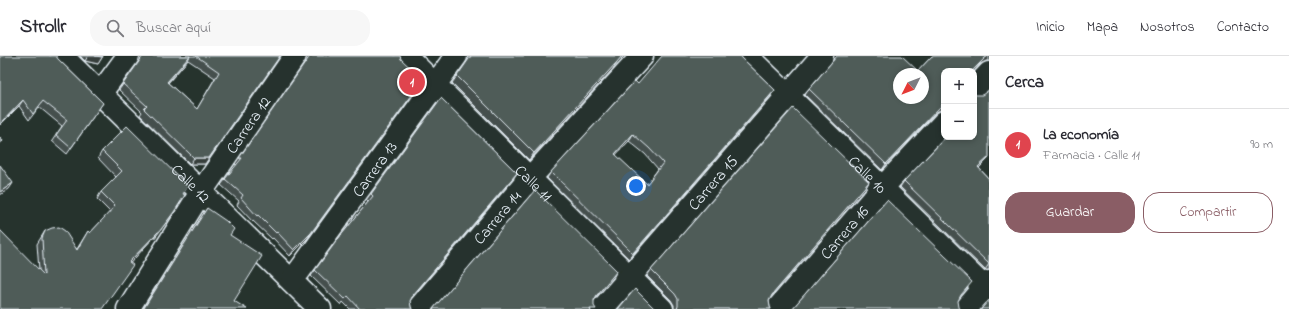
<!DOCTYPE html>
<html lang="es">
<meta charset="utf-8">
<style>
:root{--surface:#fff;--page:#f7f7f7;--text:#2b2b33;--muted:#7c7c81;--line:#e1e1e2;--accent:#8a5d65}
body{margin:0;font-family:"Indie Flower",sans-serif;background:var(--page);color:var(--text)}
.controls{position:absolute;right:12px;top:12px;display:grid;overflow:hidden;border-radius:8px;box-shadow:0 2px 6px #0003}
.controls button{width:36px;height:36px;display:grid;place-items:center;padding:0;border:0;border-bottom:1px solid var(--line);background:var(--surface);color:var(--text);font:20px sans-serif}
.compass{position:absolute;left:893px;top:12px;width:36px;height:36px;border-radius:50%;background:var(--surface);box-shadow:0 2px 6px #0003;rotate:228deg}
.you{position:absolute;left:636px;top:130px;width:14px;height:14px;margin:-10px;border:3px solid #fff;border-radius:50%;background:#1a73e8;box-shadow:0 0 0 6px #1a73e833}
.badge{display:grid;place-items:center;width:26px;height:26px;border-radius:50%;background:var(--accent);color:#fff;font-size:13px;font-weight:700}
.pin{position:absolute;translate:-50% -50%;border:2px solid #fff;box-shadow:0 1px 4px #0006}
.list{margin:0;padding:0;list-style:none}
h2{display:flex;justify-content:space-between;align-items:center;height:52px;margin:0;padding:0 16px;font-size:17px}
h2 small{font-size:13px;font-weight:400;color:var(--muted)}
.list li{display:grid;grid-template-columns:26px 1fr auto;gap:12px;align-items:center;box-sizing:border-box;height:72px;padding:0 16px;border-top:1px solid var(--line)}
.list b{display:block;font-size:15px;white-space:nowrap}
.list p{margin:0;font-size:13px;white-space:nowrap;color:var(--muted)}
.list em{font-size:13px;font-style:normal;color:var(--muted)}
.actions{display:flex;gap:8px;padding:12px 16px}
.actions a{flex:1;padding:9px 0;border:1px solid var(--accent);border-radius:16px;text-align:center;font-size:14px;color:var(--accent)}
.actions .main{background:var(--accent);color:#fff}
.icon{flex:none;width:22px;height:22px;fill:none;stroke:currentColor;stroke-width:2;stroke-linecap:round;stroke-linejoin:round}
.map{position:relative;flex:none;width:989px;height:253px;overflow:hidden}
header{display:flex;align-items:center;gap:24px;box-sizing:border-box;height:56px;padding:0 20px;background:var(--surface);border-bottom:1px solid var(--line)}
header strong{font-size:19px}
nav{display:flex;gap:22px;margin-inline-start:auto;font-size:14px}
.search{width:280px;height:36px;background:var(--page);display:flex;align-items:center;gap:10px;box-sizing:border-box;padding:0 14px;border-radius:16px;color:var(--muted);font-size:15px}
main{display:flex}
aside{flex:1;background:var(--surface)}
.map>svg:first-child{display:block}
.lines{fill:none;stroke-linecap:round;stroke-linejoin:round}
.street-casing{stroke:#e8f1f8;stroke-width:25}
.street{stroke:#26332d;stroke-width:22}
.wall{fill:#454f4d;stroke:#e8f1f8;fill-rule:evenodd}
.shaded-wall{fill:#38403e;stroke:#e8f1f8}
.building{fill:#505c59;stroke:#e8f1f8;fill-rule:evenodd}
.labels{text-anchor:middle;stroke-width:3;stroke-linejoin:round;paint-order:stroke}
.street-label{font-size:16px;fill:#e8f1f8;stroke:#26332d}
</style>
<header>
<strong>Strollr</strong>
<div class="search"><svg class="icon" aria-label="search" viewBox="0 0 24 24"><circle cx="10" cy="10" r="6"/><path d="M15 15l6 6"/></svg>Buscar aquí</div>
<nav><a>Inicio</a><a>Mapa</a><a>Nosotros</a><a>Contacto</a></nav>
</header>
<main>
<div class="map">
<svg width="989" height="253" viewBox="0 0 989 253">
<rect width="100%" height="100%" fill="#26332d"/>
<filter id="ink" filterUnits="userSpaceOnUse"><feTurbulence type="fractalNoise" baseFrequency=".025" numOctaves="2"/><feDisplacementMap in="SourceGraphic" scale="8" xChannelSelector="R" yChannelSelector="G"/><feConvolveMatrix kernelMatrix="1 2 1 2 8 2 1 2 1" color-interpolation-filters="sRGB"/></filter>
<g filter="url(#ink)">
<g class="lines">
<g class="street-casing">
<g id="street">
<path id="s1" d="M 62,0 L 320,253"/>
<path id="s2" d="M 406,0 L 662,253"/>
<path id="s3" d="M 747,0 L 989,236"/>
<polyline points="974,33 989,17"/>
<polyline points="100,38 128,0"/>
<path id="s4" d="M 292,225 L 456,0"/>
<path id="s5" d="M 128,253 L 201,136 L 295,0"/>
<path id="s6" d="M 418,253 L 530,122 L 642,0"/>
<path id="s7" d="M 602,253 L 822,0"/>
<path id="s8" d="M 777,253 L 882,132 L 944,66"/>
<polyline points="966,253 989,226"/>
</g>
</g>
<use href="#street" class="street"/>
</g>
<g class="wall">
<polygon points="80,0 103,0 98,8 85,5"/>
<path d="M 140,0 L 280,0 L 205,108 L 190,108 L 140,59 L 142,56 L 119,34 L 138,7 ZM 188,4 L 215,22 L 197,53 L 168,27 Z"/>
<polygon points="307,0 400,0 307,183 290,200 273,182 272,183 253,165 253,166 237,149 239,145 221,129 237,109 235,108 305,7"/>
<polygon points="468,0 624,0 617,7 612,14 529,104 452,27 467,6 468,2"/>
<polygon points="932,0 989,5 986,5 980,8 974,15 944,15 940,54 935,57 882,114 805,39 809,33 918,15"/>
<path d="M 742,2 L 775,34 L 770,40 L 629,203 L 547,122 L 551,116 L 638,28 ZM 629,85 L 645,98 L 658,113 L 647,128 L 615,99 Z"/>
<polygon points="58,3 103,47 67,98 52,85 62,70 39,51 29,64 19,50 0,69"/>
<polygon points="441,42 517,117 513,123 412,241 410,245 411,251 412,253 350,253 343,246 341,249 311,220 338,183 368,146 366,144"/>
<polygon points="102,95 183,138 174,156 154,183 153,182 130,207 0,253 39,214 37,188 45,175 77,193 88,175 90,177 110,156 97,143 101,136 116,121 98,102"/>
<polygon points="979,112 989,123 989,214 985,214 900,131 904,125"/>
<polygon points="869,126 865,133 771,241 769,245 770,251 771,253 674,253 674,249 671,244 647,220 651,214"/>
<polygon points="207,152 230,179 234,245 143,253"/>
</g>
<g class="shaded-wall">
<polygon points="88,0 103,0 98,8 85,5"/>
<polygon points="190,0 188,4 163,32 167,26"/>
<polygon points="622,0 624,0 617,7 612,14 529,104 534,97"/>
<polygon points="988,0 989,0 989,5 986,5 980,8 974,15 972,15 985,2"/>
<polygon points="423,24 307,183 290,200 294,194"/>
<polygon points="775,34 770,40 629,203 633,197"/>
<polygon points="23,44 19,50 0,69 0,68"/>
<polygon points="944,48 944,54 940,54 935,57 882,114 886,108 940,51"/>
<polygon points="633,78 629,85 610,105 615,98"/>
<polygon points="989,101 989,102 974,117 978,111"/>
<polygon points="194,102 209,102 205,108 190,108"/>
<polygon points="239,102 242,102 238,109 235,108"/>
<polygon points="517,117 513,123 408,245 413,239"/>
<polygon points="869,126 865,133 768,245 772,239"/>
<polygon points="13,127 9,133 0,139 0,136"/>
<polygon points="158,176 153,182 125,213 129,206"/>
<polygon points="989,208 989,214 985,214"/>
<polygon points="617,215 613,222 593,245 597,239"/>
</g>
<g class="building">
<polygon points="0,0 56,0 58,3 103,47 71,92 56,79 67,64 43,45 33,58 23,44 0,68"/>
<polygon points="95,0 103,0 102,1"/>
<polygon points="143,0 190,0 167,26 197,53 219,16 196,0 280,0 209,102 194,102 144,53 147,50 123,28"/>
<polygon points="310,0 400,0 401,3 423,24 311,177 294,194 277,176 276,177 258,159 257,160 241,142 243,139 225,123 242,102 239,102"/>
<polygon points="471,0 622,0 617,6 534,97 457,20"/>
<path d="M 662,0 L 741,0 L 742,2 L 775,34 L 633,197 L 551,116 L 635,25 L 638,28 ZM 633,78 L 649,92 L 663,107 L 647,128 L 615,98 Z"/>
<path d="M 837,0 L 902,0 L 918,15 L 932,0 L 988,0 L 985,2 L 972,15 L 944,15 L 944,48 L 940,51 L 886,108 L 809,33 ZM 899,18 L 923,18 L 923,42 L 899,42 Z"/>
<polygon points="989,34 989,101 978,111 989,123 989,208 904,125 946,81 974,81 974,38 976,39 982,39"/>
<polygon points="441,42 517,117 413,239 410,245 411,251 412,253 360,253 348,240 345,243 315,214 338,183 373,140 371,138"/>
<polygon points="793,52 869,126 772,239 769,245 770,251 771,253 677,253 678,250 678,243 675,238 651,214"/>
<polygon points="127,70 188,130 183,138 185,139 174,156 159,176 158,176 129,206 133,209 102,253 0,253 0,174 44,219 42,182 45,175 52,172 59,171 65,175 77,194 88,175 90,177 115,150 101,136 122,115 102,95"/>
<polygon points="0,81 3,85 0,88"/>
<polygon points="0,109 13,127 0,136"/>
<polygon points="535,134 617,215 597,239 594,244 594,250 596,253 433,253"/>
<polygon points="887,144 972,226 961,239 958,245 959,251 960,253 792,253"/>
<polygon points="207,152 226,165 234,173 230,179 262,200 234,245 247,253 143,253 144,252"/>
<polygon points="635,233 655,253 618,253"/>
<polygon points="989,244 989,253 981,253"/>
</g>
</g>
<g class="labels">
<g class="street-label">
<text dy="6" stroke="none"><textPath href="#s5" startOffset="220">Carrera 12</textPath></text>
<text dy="6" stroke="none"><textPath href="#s4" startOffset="139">Carrera 13</textPath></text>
<text dy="6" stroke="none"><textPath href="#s3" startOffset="169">Calle 10</textPath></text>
<text dy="6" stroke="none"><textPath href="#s1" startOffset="181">Calle 12</textPath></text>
<text dy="6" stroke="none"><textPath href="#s2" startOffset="180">Calle 11</textPath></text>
<text dy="6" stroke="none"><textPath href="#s7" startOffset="168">Carrera 15</textPath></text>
<text dy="6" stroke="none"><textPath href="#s6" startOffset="121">Carrera 14</textPath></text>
<text dy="6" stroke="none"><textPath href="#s8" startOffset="102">Carrera 16</textPath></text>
</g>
</g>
</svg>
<div class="controls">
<button>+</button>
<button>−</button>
</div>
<svg class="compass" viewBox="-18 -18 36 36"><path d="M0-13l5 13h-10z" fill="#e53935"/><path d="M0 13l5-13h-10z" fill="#7c7c81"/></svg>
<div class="you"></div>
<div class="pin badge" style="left:412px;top:26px;background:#e0444e">1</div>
</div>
<aside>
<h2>Cerca<small></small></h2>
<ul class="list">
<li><span class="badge" style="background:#e0444e">1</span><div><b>La economía</b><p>Farmacia · Calle 11</p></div><em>90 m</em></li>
</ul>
<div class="actions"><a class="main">Guardar</a><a>Compartir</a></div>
</aside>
</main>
